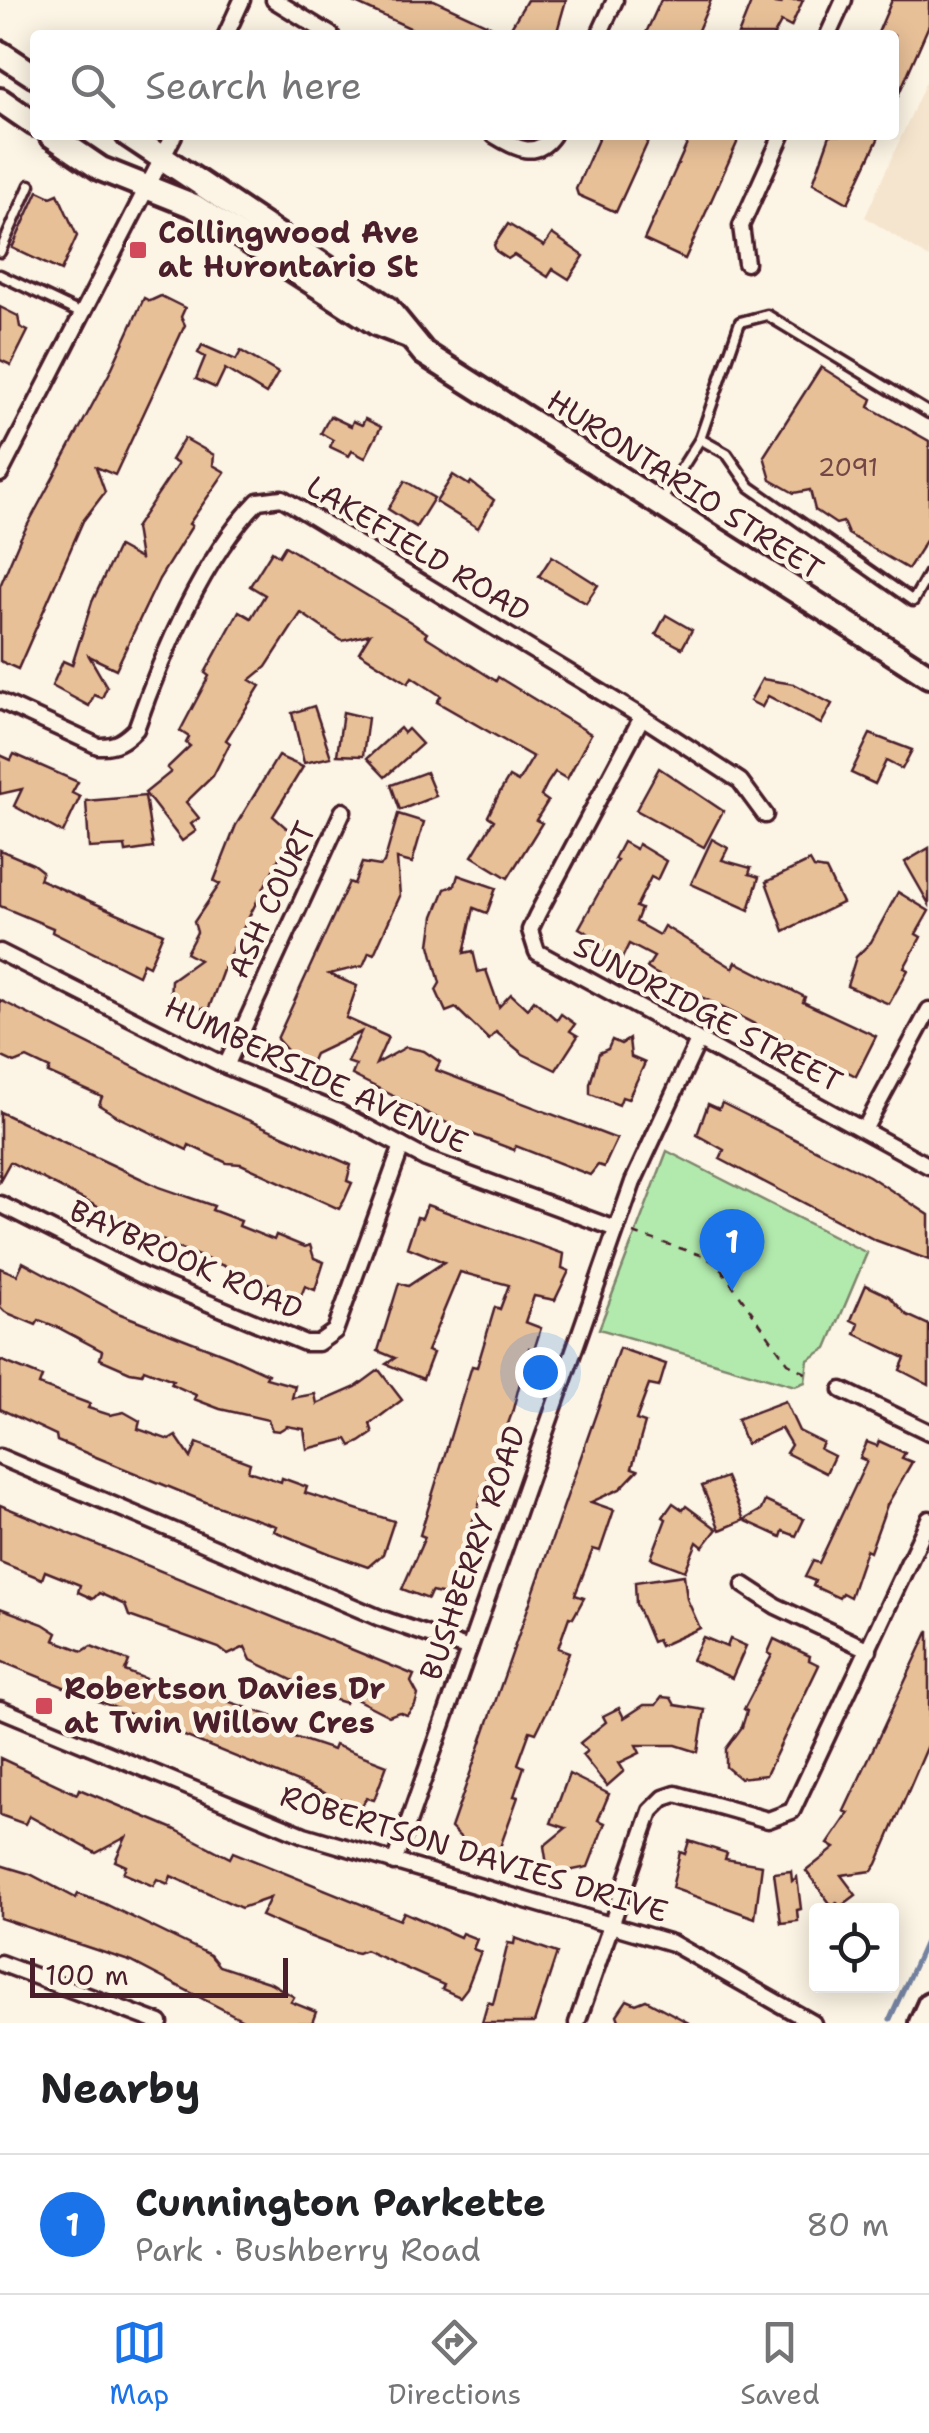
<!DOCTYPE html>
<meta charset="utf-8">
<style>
:root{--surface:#fff;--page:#f2f2f2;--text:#202124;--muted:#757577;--line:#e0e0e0;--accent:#1a73e8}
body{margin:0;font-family:"Shantell Sans",sans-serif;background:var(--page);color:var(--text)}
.controls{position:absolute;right:30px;bottom:30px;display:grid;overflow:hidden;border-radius:10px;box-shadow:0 5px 25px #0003}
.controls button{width:90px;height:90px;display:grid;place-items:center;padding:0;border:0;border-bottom:2px solid var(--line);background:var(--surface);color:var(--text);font:50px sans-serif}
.scale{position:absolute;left:30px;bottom:25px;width:258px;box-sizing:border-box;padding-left:10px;border:5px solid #4a1f2b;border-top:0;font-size:28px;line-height:35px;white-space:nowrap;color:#4a1f2b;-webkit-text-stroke:8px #fcf5e5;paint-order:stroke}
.you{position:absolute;left:540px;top:1372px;width:35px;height:35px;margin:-25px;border:8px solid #fff;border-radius:50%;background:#1a73e8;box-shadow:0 0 0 15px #1a73e833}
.badge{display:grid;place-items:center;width:65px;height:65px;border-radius:50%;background:var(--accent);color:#fff;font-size:32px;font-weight:700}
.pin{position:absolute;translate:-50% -82px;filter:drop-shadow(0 2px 5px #0008)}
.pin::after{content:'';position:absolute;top:52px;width:35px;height:30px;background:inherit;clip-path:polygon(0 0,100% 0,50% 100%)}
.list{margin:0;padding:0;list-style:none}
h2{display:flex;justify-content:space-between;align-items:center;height:130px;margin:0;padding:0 40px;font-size:42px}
h2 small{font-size:32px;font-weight:400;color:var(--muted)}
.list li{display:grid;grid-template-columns:65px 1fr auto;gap:30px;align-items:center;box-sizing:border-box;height:140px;padding:0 40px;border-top:2px solid var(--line)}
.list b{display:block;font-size:38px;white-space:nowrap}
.list p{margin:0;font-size:32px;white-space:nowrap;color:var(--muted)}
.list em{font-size:32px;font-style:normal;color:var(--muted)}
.icon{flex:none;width:55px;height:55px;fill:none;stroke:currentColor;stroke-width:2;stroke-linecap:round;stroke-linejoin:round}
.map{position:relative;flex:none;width:929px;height:2023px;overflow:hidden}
.search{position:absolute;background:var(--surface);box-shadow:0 5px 25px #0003;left:30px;right:30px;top:30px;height:110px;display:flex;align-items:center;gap:25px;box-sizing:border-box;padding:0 35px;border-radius:10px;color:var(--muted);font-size:38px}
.sheet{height:270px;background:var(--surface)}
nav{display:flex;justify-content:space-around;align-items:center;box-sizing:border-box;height:140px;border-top:2px solid var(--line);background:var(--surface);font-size:28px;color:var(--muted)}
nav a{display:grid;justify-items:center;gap:5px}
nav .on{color:var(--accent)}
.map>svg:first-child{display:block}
.built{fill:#f6e5ce}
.green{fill:#b2eaad;stroke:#7e846c;stroke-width:2.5}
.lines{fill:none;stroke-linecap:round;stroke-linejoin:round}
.stream{stroke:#7583a1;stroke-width:5}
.building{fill:#e8c098;stroke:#4a1f2b;stroke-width:2.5}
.lane-casing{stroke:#4a1f2b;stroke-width:15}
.street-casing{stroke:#4a1f2b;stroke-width:21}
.secondary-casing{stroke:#4a1f2b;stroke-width:28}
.primary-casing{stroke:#4a1f2b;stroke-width:30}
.path{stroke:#4a1f2b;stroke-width:2.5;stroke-dasharray:8 8;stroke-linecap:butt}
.lane{stroke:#fcf5e5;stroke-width:8}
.street{stroke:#fcf5e5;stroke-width:14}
.secondary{stroke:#fcf5e5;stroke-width:20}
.primary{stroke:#fcf5e5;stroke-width:22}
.poi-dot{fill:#d1495b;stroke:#fcf5e5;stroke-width:4}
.labels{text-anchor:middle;stroke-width:9;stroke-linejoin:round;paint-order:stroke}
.number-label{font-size:25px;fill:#724746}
.poi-label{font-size:30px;font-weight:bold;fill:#4a1f2b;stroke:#fcf5e5;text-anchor:start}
.street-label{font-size:30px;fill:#4a1f2b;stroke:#fcf5e5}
</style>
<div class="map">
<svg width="929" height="2023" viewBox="0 0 929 2023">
<rect width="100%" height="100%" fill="#fcf5e5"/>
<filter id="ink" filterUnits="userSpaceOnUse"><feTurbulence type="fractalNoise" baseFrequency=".01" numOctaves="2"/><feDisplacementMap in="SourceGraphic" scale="20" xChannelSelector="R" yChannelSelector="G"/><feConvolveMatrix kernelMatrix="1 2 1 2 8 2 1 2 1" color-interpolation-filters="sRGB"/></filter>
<g filter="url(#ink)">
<polygon class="built" points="929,75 929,258 865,217"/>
<polygon class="green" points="667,1151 867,1253 827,1348 808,1360 805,1382 795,1386 599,1329"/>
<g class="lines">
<polyline class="stream" points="890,2019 929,1933"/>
</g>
<g class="building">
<polygon points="349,0 434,0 507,34 527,0 566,0 556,35 425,35"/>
<polygon points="661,0 711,0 696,35 645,35"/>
<polygon points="752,0 781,4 783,0 803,0 791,27 781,22 774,35 738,35"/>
<polygon points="892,0 929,0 929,25 894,105 894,35 877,35"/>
<polygon points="600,135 651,135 616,212 578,195 576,189"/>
<polygon points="691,135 737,135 737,143 685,259 644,240"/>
<polygon points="830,135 880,135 848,203 813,183"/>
<polygon points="38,191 51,197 58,194 77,236 61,271 12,248"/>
<polygon points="508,224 544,246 552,234 584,256 569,279 553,269 548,277 514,255 508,259 496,251 494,245"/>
<polygon points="161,296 185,308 181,317 185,325 115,475 96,467 105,492 83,521 18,669 0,661 0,586 20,539 109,374 144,298 150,301"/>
<polygon points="0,307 18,316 20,327 28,331 11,365 0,360"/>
<polygon points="202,345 236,360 241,351 278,373 266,394 225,369 216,388 196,379 205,357 198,353"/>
<polygon points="821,367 872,399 869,407 929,441 929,536 908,569 848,534 843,522 836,524 815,510 810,490 794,493 771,480 764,456"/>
<polygon points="330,416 351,426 353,421 362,425 365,419 381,427 365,458 352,451 349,456 330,447 333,440 321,433"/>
<polygon points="184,438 214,455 213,465 225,472 189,524 192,526 159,579 116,669 89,656 107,687 102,698 94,695 89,706 52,686 63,661 72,665 92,602 118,547 140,559 135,528 178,464 171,460"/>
<polygon points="453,475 469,485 471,482 494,500 478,528 436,502"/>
<polygon points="405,481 434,498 416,527 388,509"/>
<polygon points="285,546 409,621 427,633 425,636 496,681 498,677 591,734 567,779 555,772 547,784 541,796 548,801 536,820 542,823 508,878 472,856 494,820 488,816 500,792 509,777 518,782 533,757 437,702 441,696 412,677 408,683 359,652 370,634 342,641 301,613 266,667 250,680 260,686 226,740 230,743 213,776 186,802 199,818 191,824 196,831 182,841 145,793 171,772 167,768 190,746 186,743 189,737 180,731 209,676 205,673 239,611 251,618 265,595 250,586 272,551 279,556"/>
<polygon points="552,556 598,585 586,603 539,576"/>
<polygon points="666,615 692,630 682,648 656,634"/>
<polygon points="762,679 794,684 832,704 821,724 768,696 762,707 750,701"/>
<polygon points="314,706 331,757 304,763 292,713"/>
<polygon points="343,712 368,718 363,756 337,755"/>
<polygon points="400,728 404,733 408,729 422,744 385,777 367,758"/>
<polygon points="870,734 912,750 902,769 886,761 875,784 851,773"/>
<polygon points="14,754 78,782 72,793 80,797 63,833 14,806 22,789 0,794 0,755 11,760"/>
<polygon points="278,756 303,767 273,816 290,831 281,854 226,962 209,1008 185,1009 170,998 171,980 199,960 186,953 197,932 194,922 220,884 214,881 236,825"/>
<polygon points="659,768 723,811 704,847 636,810"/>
<polygon points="426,772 436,796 400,810 391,785"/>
<polygon points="145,796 153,848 126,852 125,846 89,848 86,801"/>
<polygon points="398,814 424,822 412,863 397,859 400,896 374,954 369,952 363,966 329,974 357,986 346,1018 388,1037 376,1064 406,1047 424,1051 440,1062 436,1070 617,1139 604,1167 598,1165 590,1175 516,1146 514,1150 461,1130 352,1075 356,1065 347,1062 361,1032 315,1054 311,1063 294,1058 277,1039 349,882 354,884 362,863 380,866 384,863"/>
<polygon points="712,839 728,848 722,860 751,868 749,874 759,877 749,910 691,884"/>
<polygon points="623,842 636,849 638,844 666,861 657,880 651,877 636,907 641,909 636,922 659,935 664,926 733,968 736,962 805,997 803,1002 876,1036 856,1076 653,972 647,968 654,957 629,944 621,960 589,943 593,936 579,928 617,860 614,859"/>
<polygon points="929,848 929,904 905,862"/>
<polygon points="0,850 33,864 42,871 39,879 163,933 149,966 143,963 138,975 52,932 53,928 0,906"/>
<polygon points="810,861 814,868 826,870 842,903 784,931 766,882"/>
<polygon points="458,875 496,888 487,913 474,908 464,953 473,951 478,972 486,970 499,1007 511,994 527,1009 534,1000 557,1020 561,1014 575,1024 570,1031 578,1036 556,1070 523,1054 496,1032 489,1040 456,1008 446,1012 436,990 440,983 430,945 434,916 445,889 455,885"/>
<polygon points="898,892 929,911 916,934 921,937 904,968 908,970 889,1004 847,986 856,957 871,942"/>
<polygon points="0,1000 184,1092 351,1165 347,1181 352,1183 344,1201 339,1209 241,1164 227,1163 189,1145 187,1150 120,1118 99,1105 102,1097 48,1073 50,1069 27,1058 15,1063 0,1056"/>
<polygon points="629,1039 631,1057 645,1063 628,1099 622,1097 619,1105 590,1094 590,1084 599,1053 608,1049 612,1040 621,1044"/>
<polygon points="722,1103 869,1176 929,1215 929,1260 875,1240 720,1159 724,1150 697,1135 708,1104 719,1109"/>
<polygon points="0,1112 159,1187 214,1206 212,1210 241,1221 239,1226 274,1240 276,1235 305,1247 310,1245 314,1258 324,1262 315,1290 305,1286 301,1296 178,1248 10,1162 0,1180"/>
<polygon points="427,1205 564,1254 562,1268 569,1271 555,1300 534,1296 525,1322 541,1328 534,1350 529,1348 512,1413 446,1595 431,1592 428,1599 402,1589 425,1537 420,1535 472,1366 477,1367 495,1307 500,1309 509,1285 460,1272 427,1351 433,1353 423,1379 386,1364 395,1358 378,1351 399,1283 408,1286 444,1262 407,1247 417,1217 422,1218"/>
<polygon points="23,1262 118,1313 231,1357 268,1374 266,1378 295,1386 292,1398 315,1394 317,1404 356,1387 379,1370 402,1400 370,1424 373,1433 360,1442 351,1446 347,1439 307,1449 304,1429 287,1426 279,1431 272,1430 268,1420 220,1409 194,1399 196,1395 171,1384 173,1380 144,1369 142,1374 130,1372 100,1359 102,1351 57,1327 39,1320 36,1325 5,1312 0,1307 0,1268 17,1275"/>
<polygon points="866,1285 889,1296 907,1315 929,1325 929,1385 900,1370 905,1358 855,1334 859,1324 851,1320"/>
<polygon points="619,1348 666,1364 659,1387 649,1385 636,1420 645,1423 632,1468 638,1470 620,1489 591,1502 614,1510 600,1551 593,1549 575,1595 584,1598 573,1618 569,1617 558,1648 569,1652 550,1705 536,1733 530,1731 518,1764 524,1767 514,1796 518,1797 498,1853 464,1841 451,1828"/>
<polygon points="0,1360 42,1377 39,1385 90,1404 88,1408 110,1415 124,1412 140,1421 138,1429 169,1440 176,1436 191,1458 197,1443 250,1463 248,1471 281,1482 282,1478 307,1487 305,1493 394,1521 383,1554 368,1567 331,1554 274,1531 276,1526 208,1503 57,1441 56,1435 0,1409"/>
<polygon points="785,1401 799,1431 823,1443 820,1449 834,1456 826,1473 786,1453 791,1445 781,1428 746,1444 737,1419"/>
<polygon points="879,1441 905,1453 902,1458 912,1462 887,1505 870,1552 866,1550 850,1597 842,1593 839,1598 813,1586 815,1581 805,1577 813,1561 819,1563 867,1461 860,1458 867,1442 877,1446"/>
<polygon points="726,1477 744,1520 761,1510 765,1501 804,1519 796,1536 783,1531 781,1537 744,1520 720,1530 702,1486"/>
<polygon points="673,1503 683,1510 686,1506 717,1529 703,1547 697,1542 685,1571 651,1558 666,1519 663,1517"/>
<polygon points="0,1505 414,1675 411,1682 418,1695 415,1705 407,1715 399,1712 389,1716 348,1695 345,1703 329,1698 251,1660 245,1647 228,1655 219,1648 129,1616 125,1605 99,1593 93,1599 78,1592 80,1585 45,1571 42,1579 0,1562"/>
<polygon points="684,1575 687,1599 700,1628 660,1646 657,1640 652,1642 636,1604 635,1582"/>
<polygon points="0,1608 43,1624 57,1633 54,1640 83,1651 91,1646 129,1661 125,1671 153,1682 164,1677 173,1689 190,1696 194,1688 205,1689 215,1697 274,1717 272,1722 285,1727 288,1735 333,1750 335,1745 387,1765 374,1800 366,1798 362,1806 332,1796 0,1661"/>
<polygon points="929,1630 929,1743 877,1864 872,1871 841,1875 856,1895 840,1907 837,1903 832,1906 806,1871 835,1848 828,1844 849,1813 844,1811"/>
<polygon points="703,1637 727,1647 730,1639 746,1646 732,1678 692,1660"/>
<polygon points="774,1639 810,1656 809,1660 819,1665 766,1775 739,1778 726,1767 726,1749 742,1727 747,1711 744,1709 772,1655 768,1653"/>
<polygon points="662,1697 671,1698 675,1705 705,1710 698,1752 676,1745 636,1745 640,1753 619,1763 624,1771 607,1786 582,1755 587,1751 580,1743 606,1722 603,1716 619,1708 624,1718 644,1705 656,1705"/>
<polygon points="0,1758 77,1794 79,1789 174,1829 230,1858 233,1852 400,1920 404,1912 460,1937 462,1933 477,1939 473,1949 481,1952 467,1988 460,1997 442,1989 444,1985 365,1950 358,1953 344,1950 286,1927 261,1916 270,1898 241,1908 171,1876 168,1884 157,1879 153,1886 123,1873 126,1866 115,1861 126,1837 96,1853 29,1816 25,1824 0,1815"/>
<polygon points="569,1774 609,1794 598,1820 605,1823 588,1867 563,1872 547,1865 544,1846 566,1828 551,1823"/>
<polygon points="689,1841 727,1853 725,1859 762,1865 755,1918 672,1888 680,1852 685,1854"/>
<polygon points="0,1865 30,1874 76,1898 78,1894 103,1903 210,1955 219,1966 271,1983 294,1997 291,2002 316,2012 312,2023 249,2023 132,1962 0,1918"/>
<polygon points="791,1871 792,1881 797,1877 801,1909 797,1910 798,1921 781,1923 774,1873"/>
<polygon points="515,1938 557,1953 534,2023 482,2023 488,2002 493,2004 508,1943 514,1944"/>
<polygon points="627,2000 636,2004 646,2000 689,2023 620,2023 617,2015"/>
</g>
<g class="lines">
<g class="lane-casing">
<g id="lane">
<polyline points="0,252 30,185"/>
<polyline points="0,275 80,313"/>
<polyline points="700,439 727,454 750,487 913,601 929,573"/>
<polyline points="661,501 700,439 740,322 767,315 929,413"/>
</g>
</g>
<g class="street-casing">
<g id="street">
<polyline points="274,0 331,35"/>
<polyline points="226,35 242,0"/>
<polyline points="599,35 615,0"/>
<polyline points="828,35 844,0"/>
<path d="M 494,135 C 515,148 536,160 553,135"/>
<polyline points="746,263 741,226 782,135"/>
<polyline points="0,474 174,135"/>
<path d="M 0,701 L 98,746 C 115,747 124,741 136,729 C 161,657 204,556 258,501 L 282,498 L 642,717 L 740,781 L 765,815"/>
<polyline points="642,717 537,915 530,930 537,952 929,1166"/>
<polyline points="0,952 226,1066 338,1112 426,1159 616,1229"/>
<polyline points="226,1066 343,811"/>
<polyline points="865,1128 929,1010"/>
<polyline points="0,1204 143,1276 305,1343 318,1343 335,1331 402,1146"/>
<polyline points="842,1390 929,1432"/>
<polyline points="0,1457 380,1618 469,1649"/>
<polyline points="744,1585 776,1606 869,1650"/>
<polyline points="0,1709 304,1835 672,1943 813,2023"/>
<polyline points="394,1863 633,1182 698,1041"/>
<polyline points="0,1963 160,2023"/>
<polyline points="577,2023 651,1811 664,1798 676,1794 768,1820 792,1811 929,1519"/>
</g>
</g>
<g class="secondary-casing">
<polyline id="secondary" points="920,2023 929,2003"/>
</g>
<g class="primary-casing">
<g id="primary">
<polyline points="0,53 35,76"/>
<polyline points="0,100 35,124"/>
<polyline points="51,135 101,169 194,206 377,324 408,336"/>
<polyline points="128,135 387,308 424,353 929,676"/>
</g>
</g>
<polyline class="path" points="633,1233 704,1256 719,1266 788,1363 809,1375"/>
<use href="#lane" class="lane"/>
<use href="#street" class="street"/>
<use href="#secondary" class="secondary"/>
<use href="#primary" class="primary"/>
</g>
</g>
<g class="poi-dot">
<rect x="128" y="240" width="20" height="20" rx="5"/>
<rect x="34" y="1696" width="20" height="20" rx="5"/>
</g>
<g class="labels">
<g class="number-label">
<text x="848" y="476">2091</text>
</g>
<g class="poi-label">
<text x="158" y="243">Collingwood Ave<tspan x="158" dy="34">at Hurontario St</tspan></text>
<text x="64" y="1699">Robertson Davies Dr<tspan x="64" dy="34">at Twin Willow Cres</tspan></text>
</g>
<g class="street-label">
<text transform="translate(685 485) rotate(33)" y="10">HURONTARIO STREET</text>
<text transform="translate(418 549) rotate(31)" y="10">LAKEFIELD ROAD</text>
<text transform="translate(272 900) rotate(-65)" y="10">ASH COURT</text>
<text transform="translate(708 1014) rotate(28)" y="10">SUNDRIDGE STREET</text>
<text transform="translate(316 1075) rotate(25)" y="10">HUMBERSIDE AVENUE</text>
<text transform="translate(186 1260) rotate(24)" y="10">BAYBROOK ROAD</text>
<text transform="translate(473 1553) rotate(-71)" y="10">BUSHBERRY ROAD</text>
<text transform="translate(474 1854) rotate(17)" y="10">ROBERTSON DAVIES DRIVE</text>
</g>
</g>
</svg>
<div class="controls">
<button><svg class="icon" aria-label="locate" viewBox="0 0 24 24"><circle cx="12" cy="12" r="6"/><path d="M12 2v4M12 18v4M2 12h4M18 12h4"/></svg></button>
</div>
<div class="scale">100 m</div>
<div class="you"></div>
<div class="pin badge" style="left:732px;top:1291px">1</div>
<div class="search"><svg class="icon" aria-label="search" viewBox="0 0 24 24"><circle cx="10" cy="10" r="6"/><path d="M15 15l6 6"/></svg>Search here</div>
</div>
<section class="sheet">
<h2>Nearby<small></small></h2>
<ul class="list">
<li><span class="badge">1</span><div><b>Cunnington Parkette</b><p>Park · Bushberry Road</p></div><em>80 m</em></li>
</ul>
</section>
<nav>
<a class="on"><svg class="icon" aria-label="map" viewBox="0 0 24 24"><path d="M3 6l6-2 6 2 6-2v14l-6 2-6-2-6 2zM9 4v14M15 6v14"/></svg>Map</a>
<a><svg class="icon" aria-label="directions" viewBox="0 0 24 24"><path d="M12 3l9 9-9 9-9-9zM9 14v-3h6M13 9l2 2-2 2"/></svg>Directions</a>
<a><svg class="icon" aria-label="saved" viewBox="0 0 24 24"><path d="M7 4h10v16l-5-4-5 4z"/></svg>Saved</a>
</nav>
